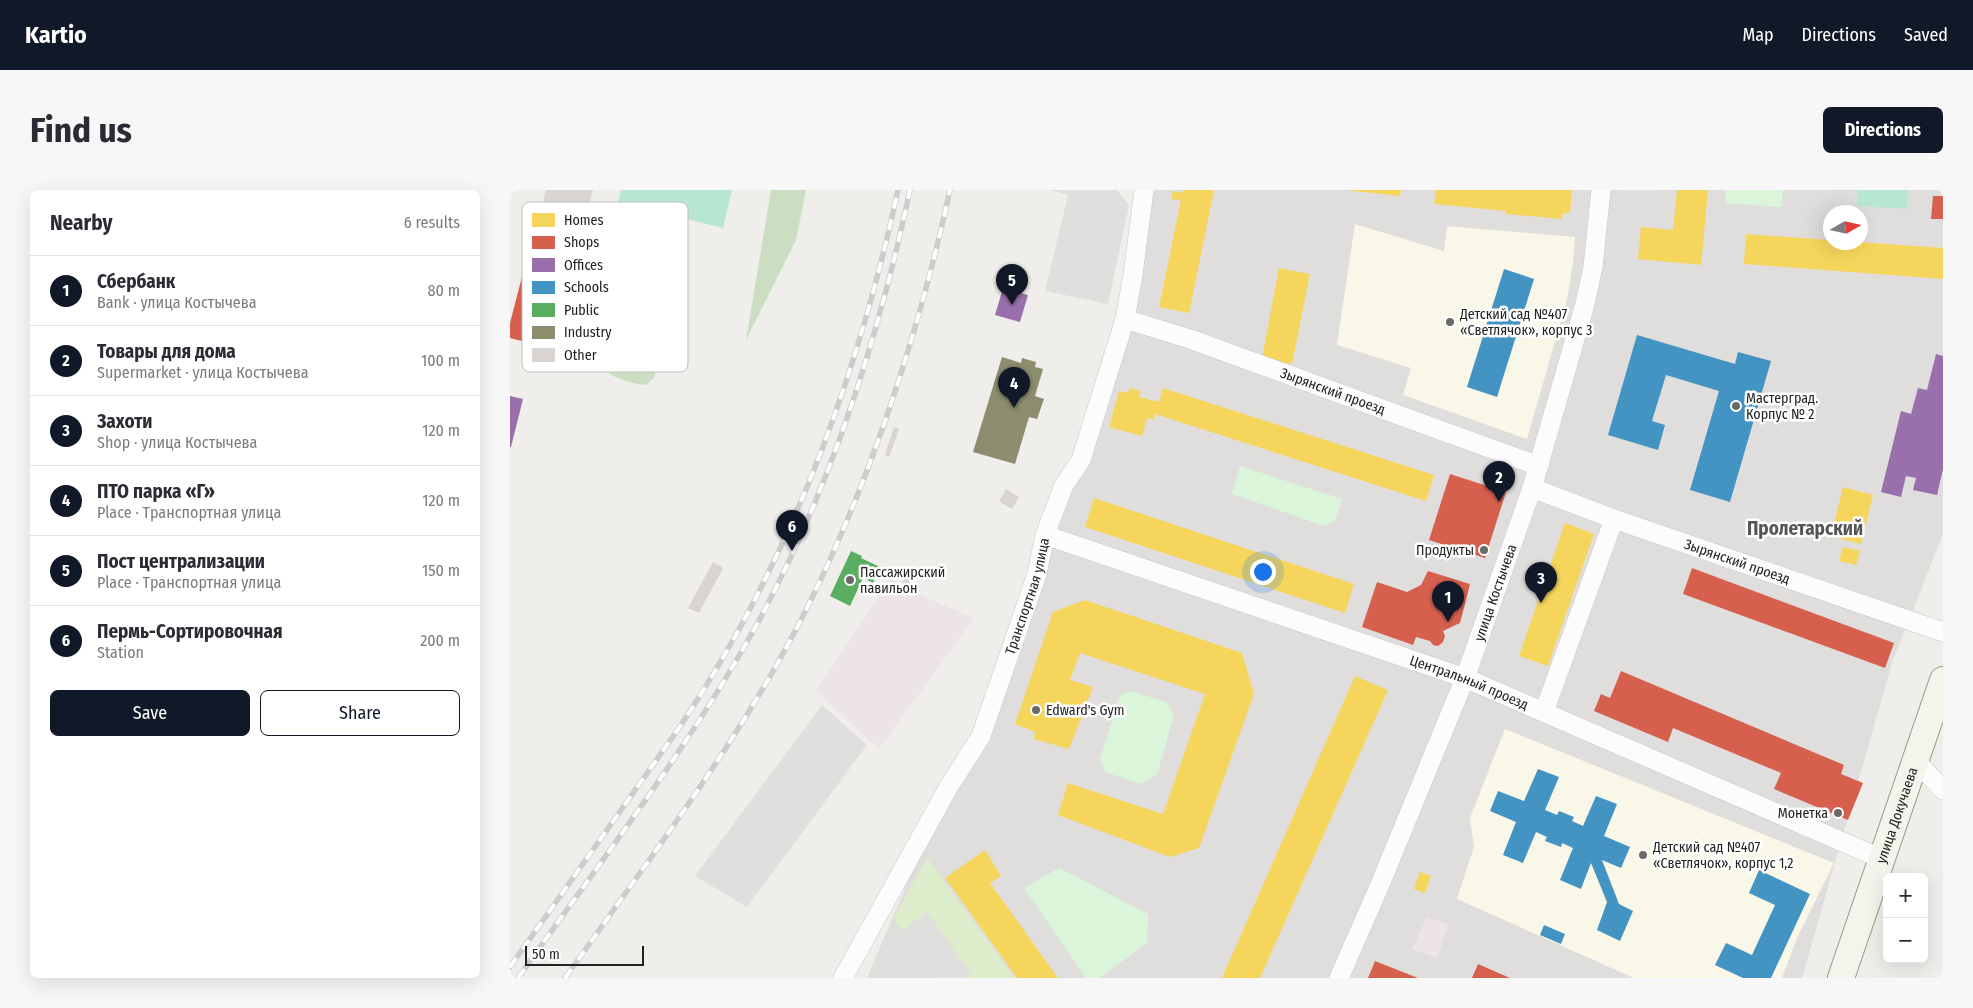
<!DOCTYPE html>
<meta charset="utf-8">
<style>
:root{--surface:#fff;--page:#f7f7f7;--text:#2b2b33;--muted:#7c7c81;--line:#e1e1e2;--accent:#111827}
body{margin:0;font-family:"Fira Sans Condensed",sans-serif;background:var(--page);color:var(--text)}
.controls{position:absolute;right:15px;bottom:15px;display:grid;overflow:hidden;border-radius:8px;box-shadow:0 5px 20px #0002}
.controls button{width:45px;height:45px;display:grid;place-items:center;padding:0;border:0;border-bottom:1px solid var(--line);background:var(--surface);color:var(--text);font:25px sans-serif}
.compass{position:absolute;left:1313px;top:15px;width:45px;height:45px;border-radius:50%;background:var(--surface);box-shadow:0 5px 20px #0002;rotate:81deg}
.scale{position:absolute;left:15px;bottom:12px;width:119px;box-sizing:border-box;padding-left:5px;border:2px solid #222;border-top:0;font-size:14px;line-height:18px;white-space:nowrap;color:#222;-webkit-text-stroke:4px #fff;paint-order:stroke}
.you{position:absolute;left:752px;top:381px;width:18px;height:18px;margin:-12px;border:4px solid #fff;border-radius:50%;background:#1a73e8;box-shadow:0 0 0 8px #1a73e833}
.badge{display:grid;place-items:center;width:32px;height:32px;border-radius:50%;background:var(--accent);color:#fff;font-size:16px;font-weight:700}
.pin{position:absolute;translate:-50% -41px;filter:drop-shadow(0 1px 2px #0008)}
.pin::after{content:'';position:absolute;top:26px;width:18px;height:15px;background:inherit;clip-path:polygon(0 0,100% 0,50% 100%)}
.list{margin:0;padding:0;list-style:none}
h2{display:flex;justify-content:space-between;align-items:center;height:65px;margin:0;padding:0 20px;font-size:21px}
h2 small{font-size:16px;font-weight:400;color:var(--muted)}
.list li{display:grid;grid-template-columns:32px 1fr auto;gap:15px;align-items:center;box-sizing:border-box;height:70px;padding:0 20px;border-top:1px solid var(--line)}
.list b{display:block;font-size:19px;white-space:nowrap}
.list p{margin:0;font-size:16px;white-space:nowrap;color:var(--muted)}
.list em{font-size:16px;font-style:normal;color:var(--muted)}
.actions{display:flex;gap:10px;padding:15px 20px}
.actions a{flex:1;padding:11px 0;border:1px solid var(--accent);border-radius:8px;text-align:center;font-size:18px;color:var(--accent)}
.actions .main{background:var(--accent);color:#fff}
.map{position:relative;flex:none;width:1433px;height:788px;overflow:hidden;border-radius:8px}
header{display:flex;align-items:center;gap:30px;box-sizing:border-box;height:70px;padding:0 25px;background:var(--accent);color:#fff}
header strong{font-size:24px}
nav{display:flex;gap:28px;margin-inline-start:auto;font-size:18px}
.intro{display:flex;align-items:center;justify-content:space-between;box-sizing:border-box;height:120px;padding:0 30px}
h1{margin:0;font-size:35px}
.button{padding:12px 22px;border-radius:8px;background:var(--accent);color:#fff;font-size:18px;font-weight:700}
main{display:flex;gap:30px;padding:0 30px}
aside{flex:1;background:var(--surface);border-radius:8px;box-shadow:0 5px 20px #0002}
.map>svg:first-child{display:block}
.residential{fill:#dfdedc;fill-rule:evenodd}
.industrial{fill:#ede4e9}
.education{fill:#f8f7e8}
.grass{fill:#ddeccb}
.forest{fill:#cbdec1}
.park{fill:#daf5da}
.pitch{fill:#b7e6d2}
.parking{fill:#e0dfde}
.homes{fill:#f6d55c}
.shops{fill:#d6604d}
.offices{fill:#9970ab}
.schools{fill:#4393c3}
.public{fill:#5aae61}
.industry{fill:#8c8c6e}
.building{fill:#d7d4d2}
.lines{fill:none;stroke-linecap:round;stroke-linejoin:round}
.street-casing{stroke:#c9c8c7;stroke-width:20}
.secondary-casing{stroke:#999a82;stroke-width:28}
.street{stroke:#fdfcfc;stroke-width:19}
.secondary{stroke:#f4f4ed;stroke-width:26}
.rail-casing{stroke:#ccc;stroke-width:5.5}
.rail{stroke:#fff;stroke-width:4;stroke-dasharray:11;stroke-linecap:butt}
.poi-dot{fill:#6a6968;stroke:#fff;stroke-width:2}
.labels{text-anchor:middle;stroke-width:5;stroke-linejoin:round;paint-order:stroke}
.poi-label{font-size:14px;fill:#222;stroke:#fff;text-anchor:start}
.street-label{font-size:14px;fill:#222;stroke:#fff}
.district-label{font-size:19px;font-weight:bold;fill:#555;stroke:#fff}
.key{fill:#fff;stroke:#bdbdbd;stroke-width:1}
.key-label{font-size:14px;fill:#222}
</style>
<header>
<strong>Kartio</strong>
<nav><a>Map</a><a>Directions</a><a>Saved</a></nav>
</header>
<div class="intro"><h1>Find us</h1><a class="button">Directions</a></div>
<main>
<aside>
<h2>Nearby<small>6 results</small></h2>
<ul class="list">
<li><span class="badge">1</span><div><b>Сбербанк</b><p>Bank · улица Костычева</p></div><em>80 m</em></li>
<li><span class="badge">2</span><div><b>Товары для дома</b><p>Supermarket · улица Костычева</p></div><em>100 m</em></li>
<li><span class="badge">3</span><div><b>Захоти</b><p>Shop · улица Костычева</p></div><em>120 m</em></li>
<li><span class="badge">4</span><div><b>ПТО парка «Г»</b><p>Place · Транспортная улица</p></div><em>120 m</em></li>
<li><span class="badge">5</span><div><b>Пост централизации</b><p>Place · Транспортная улица</p></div><em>150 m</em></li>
<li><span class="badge">6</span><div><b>Пермь-Сортировочная</b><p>Station</p></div><em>200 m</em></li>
</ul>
<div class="actions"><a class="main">Save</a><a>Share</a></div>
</aside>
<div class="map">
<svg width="1433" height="788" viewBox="0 0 1433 788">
<rect width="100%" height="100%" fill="#f0eeeb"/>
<path class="residential" d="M 639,0 L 1433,0 L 1433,344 L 1382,473 L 1292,788 L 357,788 L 552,328 L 626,120 ZM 1320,22 L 1350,22 L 1350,52 L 1320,52 Z"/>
<g class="industrial">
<polygon points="381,388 401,401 464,428 369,559 306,501"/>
<polygon points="917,727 939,734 927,768 902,759"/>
</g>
<g class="education">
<polygon points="845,34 934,61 937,36 1065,47 1063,73 1057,110 1017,249 893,205 901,178 827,155"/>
<polygon points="995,539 1324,673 1288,746 1272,788 1124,788 947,709 964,657 960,628"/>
</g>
<polygon class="grass" points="417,668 505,788 455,788 460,784 418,723 392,741 383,729"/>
<g class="forest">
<polygon points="261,0 296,0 286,50 236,150"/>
<path d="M 142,102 C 148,104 155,106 158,112 C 167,124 148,173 144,188 L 136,195 C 124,194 110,190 100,184 L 99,179 L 120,111 L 127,105 Z"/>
</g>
<g class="park">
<polygon points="1216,0 1273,0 1271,17 1215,13"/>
<polygon points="730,276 832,309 825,331 814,336 722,304"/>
<polygon points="621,501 657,512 664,525 647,585 630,594 595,582 590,569 610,505"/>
<polygon points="549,678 638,724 637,753 590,788 576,788 514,698"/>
</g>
<g class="pitch">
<polygon points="111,0 222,0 213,38 108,12"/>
<polygon points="1348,0 1398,0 1397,19 1347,16"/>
</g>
<g class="parking">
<polygon points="539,0 607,0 619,15 598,114 535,101 558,5"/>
<polygon points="1109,0 1149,0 1147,20 1108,17"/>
<polygon points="312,515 357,555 237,717 185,686"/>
<polygon points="471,546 515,567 552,579 532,638 523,633"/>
<polygon points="491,611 540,679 506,700 457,626"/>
<polygon points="417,722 461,784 455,788 426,788 392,741"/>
</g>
<g class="homes">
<polygon points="673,0 704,0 679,123 649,117 671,10 661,9 663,1 672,3"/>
<polygon points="835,0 891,0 890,6"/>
<polygon points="926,0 1062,0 1060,23 1053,23 1052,29 996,24 996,21 924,14"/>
<polygon points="1167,0 1198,0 1191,75 1128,69 1131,37 1163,40"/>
<polygon points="1236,44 1320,50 1320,52 1349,52 1433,58 1433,89 1234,74"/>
<polygon points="769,78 800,84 782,174 752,168"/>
<polygon points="620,198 631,201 629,207 649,212 653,198 924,285 916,311 645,224 644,230 637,228 632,246 599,237 609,201 618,203"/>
<polygon points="1333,297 1363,305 1351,354 1321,346"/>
<polygon points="584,308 844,394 835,423 575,337"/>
<polygon points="1055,333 1084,344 1038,476 1009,466"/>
<polygon points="1333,357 1350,361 1346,375 1329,371"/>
<polygon points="575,410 732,463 744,504 689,658 660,667 548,625 558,593 653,624 695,504 570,463 560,490 583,497 559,559 524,549 525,542 505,534 543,422"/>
<polygon points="845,486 878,500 750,788 712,788"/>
<polygon points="475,660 491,686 480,693 548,788 507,788 435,688"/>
<polygon points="910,682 921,686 915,703 904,699"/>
</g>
<g class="shops">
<polygon points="1423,6 1433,6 1433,29 1421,29"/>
<polygon points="15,75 87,94 79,124 65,120 54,162 0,148 0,133"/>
<polygon points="940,284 996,302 975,368 919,350"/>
<polygon points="1182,378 1384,453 1375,478 1173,404"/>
<polygon points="918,381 960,394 950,433 933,441 935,446 933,452 928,456 923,455 920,451 906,447 903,455 852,437 867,392 897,402 911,395"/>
<polygon points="1111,481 1334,575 1331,584 1353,593 1338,630 1264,599 1271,583 1163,538 1158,552 1084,521 1091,504 1100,508"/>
<polygon points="865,771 908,788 858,788"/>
<polygon points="968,774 1000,788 962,788"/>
</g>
<g class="offices">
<polygon points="493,98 518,105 510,132 485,125"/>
<polygon points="1426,164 1433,166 1433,279 1427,305 1403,300 1406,288 1396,286 1391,307 1371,302 1391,221 1401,224 1408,198 1417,200"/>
<polygon points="0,206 13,209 1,257 0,257"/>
</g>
<g class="schools">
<polygon points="994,79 1024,89 987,207 957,197"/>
<polygon points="1127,145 1225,174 1228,162 1261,171 1220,312 1180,300 1209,201 1156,185 1142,231 1155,235 1148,260 1098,245"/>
<polygon points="1028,579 1049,587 1035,620 1047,625 1049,621 1064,627 1062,631 1073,636 1086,606 1107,614 1094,646 1120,657 1111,678 1092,670 1109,714 1123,721 1110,751 1087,740 1097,712 1081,673 1071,699 1050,690 1063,658 1052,653 1051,657 1035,651 1037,647 1026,642 1013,673 993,665 1006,632 980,621 988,601 1014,611"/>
<polygon points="1249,680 1300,704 1261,788 1233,788 1205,775 1216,753 1242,765 1265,715 1239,703"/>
<polygon points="1034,735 1055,744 1051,754 1030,745"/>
</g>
<polygon class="public" points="341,361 352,366 351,368 370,377 363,393 353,388 340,416 320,406"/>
<polygon class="industry" points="492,167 511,173 512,168 526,172 525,177 533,179 525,206 534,209 527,229 519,227 505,274 463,262"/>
<g class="building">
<polygon points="36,0 83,0 76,26 82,27 78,44 28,32"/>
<polygon points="384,237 389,239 379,267 375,265"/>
<polygon points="496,299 509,307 502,319 489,311"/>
<polygon points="203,372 213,378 189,423 178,418"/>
<polygon points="395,387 401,389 398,396 392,393"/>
</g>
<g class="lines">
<g class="street-casing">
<g id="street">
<path id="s1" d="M 615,129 L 680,149 L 1029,276"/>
<path id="s2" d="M 1022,298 L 1104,329 L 1433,442"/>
<path id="s3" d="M 535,345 L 955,488 L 1372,669"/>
<polyline points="1034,522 1104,329"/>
<polyline points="1405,570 1433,600"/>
<path id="s4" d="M 333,788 L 438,598 L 471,546 L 527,384 L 535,345 L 554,295 L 571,270 L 615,129 L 623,85 L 634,0"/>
<path id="s5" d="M 829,788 L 869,697 L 955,488 L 1022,298 L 1075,114 L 1083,77 L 1091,0"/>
</g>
</g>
<g class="secondary-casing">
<g id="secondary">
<path id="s6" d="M 1331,788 L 1433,490"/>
</g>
</g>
<use href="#street" class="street"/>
<use href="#secondary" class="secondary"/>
<g class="rail-casing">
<g id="rail">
<path d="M 0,777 L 169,538 C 278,376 347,190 388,0"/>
<path d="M 8,788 C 92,669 183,553 252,425 C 322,293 369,146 400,0"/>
<path d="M 55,788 C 82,751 108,713 135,676 C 193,594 251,510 296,420 C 361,290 409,142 440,0"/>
</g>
</g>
<use href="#rail" class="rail"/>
</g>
<g class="poi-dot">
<circle cx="940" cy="132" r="5"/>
<circle cx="1226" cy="216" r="5"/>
<circle cx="974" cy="360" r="5"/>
<circle cx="340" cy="390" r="5"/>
<circle cx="526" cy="520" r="5"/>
<circle cx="1328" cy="623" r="5"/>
<circle cx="1133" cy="665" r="5"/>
</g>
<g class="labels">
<g class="poi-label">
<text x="950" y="129">Детский сад №407<tspan x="950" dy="16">«Светлячок», корпус 3</tspan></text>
<text x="1236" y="213">Мастерград.<tspan x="1236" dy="16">Корпус № 2</tspan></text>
<text x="964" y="365" text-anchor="end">Продукты</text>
<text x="350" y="387">Пассажирский<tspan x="350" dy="16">павильон</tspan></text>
<text x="536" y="525">Edward's Gym</text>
<text x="1318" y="628" text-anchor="end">Монетка</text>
<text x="1143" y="662">Детский сад №407<tspan x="1143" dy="16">«Светлячок», корпус 1,2</tspan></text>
</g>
<g class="street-label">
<text dy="5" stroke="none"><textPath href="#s1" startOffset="220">Зырянский проезд</textPath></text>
<text dy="5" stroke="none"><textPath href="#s2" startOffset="218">Зырянский проезд</textPath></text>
<text dy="5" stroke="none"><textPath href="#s5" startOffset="416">улица Костычева</textPath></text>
<text dy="5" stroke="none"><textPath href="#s4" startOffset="426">Транспортная улица</textPath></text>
<text dy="5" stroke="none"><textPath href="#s3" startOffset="449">Центральный проезд</textPath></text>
<text dy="5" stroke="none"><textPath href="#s6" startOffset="172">улица Докучаева</textPath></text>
</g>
<g class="district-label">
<text x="1295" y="345">Пролетарский</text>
</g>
</g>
<rect x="12" y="12" width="166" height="170" rx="8" class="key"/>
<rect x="22" y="23" width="23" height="14" fill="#f6d55c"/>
<rect x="22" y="46" width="23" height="13" fill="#d6604d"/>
<rect x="22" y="68" width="23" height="14" fill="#9970ab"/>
<rect x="22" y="91" width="23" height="13" fill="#4393c3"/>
<rect x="22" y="113" width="23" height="14" fill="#5aae61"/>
<rect x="22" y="136" width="23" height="13" fill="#8c8c6e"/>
<rect x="22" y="158" width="23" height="14" fill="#d7d4d2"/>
<g class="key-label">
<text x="54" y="35">Homes</text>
<text x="54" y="57">Shops</text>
<text x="54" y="80">Offices</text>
<text x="54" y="102">Schools</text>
<text x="54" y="125">Public</text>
<text x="54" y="147">Industry</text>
<text x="54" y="170">Other</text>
</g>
</svg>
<div class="controls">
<button>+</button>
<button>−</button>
</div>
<svg class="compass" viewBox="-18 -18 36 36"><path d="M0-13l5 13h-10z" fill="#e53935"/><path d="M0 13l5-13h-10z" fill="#7c7c81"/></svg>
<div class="scale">50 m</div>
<div class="you"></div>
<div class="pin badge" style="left:938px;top:432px">1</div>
<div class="pin badge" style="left:989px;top:312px">2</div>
<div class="pin badge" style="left:1031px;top:413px">3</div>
<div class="pin badge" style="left:504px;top:218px">4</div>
<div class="pin badge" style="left:502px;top:115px">5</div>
<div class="pin badge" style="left:282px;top:361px">6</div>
</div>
</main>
